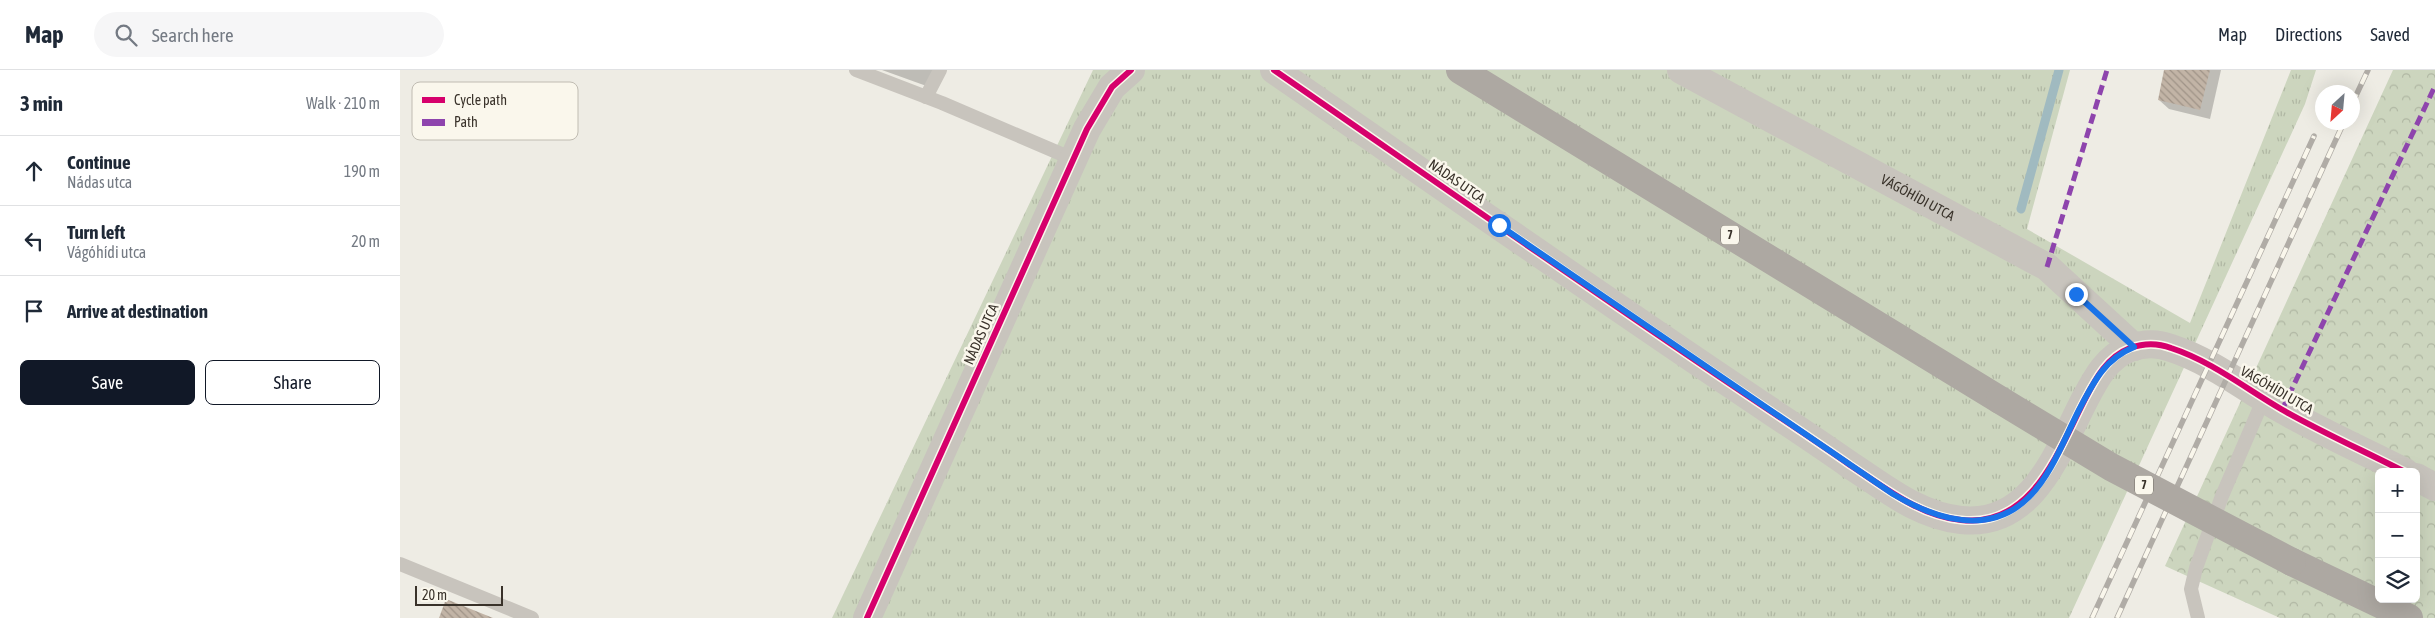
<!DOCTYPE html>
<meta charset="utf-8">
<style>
:root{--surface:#fff;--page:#f6f6f7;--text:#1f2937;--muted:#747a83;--line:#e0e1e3;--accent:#111827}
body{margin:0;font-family:"Asap Condensed",sans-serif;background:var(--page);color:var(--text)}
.controls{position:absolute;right:15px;bottom:15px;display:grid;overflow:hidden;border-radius:8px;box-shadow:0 5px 20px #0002}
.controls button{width:45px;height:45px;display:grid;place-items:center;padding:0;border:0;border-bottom:1px solid var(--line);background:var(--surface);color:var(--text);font:25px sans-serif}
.compass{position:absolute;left:1915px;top:15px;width:45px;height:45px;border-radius:50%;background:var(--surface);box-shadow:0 5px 20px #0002;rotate:206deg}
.scale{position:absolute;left:15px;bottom:12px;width:88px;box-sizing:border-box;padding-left:5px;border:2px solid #39322a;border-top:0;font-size:14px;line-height:18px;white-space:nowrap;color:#39322a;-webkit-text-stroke:4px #faf7ec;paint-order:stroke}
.stop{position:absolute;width:15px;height:15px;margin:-11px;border:4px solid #1a73e8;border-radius:50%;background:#fff}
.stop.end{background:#1a73e8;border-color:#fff;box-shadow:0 1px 5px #0008}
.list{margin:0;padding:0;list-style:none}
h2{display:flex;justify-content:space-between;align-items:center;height:65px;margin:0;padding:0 20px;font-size:21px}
h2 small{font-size:16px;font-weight:400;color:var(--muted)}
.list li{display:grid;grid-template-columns:32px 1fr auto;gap:15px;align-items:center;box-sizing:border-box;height:70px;padding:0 20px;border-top:1px solid var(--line)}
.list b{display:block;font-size:19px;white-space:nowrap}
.list p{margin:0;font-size:16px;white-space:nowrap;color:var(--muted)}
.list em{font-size:16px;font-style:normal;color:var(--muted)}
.actions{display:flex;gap:10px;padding:15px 20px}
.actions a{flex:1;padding:11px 0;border:1px solid var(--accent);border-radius:8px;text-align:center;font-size:18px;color:var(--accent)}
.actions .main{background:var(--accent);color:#fff}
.icon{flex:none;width:28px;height:28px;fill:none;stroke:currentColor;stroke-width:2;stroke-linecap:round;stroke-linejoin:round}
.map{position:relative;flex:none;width:2035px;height:548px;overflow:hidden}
header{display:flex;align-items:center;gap:30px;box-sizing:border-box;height:70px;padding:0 25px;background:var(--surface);border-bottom:1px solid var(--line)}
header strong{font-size:24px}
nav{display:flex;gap:28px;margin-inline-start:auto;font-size:18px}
.search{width:350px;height:45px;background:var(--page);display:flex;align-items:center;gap:12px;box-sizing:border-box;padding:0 18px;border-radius:28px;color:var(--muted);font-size:19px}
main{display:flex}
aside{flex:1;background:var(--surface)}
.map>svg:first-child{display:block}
.grass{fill:url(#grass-tufts)}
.forest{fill:url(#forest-crowns);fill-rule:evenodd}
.shadow{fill:#0003}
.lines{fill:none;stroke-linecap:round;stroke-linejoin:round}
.stream{stroke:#a0bac0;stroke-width:9}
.building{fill:url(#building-back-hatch)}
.service{stroke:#c8c4bd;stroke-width:14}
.minor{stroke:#c8c4bd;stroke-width:28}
.primary{stroke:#ada8a2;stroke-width:28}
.rail-casing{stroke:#b0aca6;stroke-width:5.5}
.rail{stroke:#faf7ec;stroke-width:4;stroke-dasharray:11;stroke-linecap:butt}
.primary-bridge{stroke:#ada8a2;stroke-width:28}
.quiet{stroke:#8e44ad;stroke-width:5;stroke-dasharray:10 5;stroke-linecap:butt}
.cycleway-casing{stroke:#faf7ec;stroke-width:9}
.cycleway{stroke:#d6006c;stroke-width:6}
.route{stroke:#1a73e8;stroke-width:6}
.labels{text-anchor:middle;stroke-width:5;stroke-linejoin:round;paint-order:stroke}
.shield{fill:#faf7ec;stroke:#736d64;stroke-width:1}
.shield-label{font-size:12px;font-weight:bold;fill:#39322a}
.street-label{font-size:14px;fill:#39322a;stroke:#faf7ec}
.key{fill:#faf7ec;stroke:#c0bcb2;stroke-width:1}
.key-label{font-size:14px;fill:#39322a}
</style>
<header>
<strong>Map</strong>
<div class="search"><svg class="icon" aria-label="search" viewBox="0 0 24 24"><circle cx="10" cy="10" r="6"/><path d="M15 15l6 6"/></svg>Search here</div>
<nav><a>Map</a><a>Directions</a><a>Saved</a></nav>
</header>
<main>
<aside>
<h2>3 min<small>Walk · 210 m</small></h2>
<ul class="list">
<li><svg class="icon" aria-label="ahead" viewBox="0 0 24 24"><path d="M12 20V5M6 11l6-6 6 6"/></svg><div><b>Continue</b><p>Nádas utca</p></div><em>190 m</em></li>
<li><svg class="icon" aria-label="left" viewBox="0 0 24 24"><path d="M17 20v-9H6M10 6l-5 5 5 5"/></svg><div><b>Turn left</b><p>Vágóhídi utca</p></div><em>20 m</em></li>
<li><svg class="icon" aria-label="arrive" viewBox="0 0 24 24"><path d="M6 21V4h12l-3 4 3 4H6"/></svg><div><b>Arrive at destination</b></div></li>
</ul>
<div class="actions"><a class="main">Save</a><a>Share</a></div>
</aside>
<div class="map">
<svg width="2035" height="548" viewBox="0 0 2035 548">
<defs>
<pattern id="grass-tufts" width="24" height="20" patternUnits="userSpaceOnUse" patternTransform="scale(1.25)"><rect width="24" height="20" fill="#ccd5be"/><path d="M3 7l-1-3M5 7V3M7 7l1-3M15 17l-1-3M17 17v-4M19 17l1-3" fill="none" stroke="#b0b7a3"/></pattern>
<pattern id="forest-crowns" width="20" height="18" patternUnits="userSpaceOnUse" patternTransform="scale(1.25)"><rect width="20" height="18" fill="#ccd5be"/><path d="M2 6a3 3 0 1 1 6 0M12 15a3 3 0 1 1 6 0" fill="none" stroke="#b0b7a3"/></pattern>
<pattern id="building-back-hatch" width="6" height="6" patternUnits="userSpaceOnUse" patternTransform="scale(1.25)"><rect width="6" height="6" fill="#c2b4a6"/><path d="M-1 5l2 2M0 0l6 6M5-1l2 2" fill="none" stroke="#9f9387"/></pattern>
</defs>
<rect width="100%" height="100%" fill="#eeece4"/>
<polygon class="grass" points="693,0 1670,0 1627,159 1790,253 1891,0 1916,0 1905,34 1669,548 432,548"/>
<path class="forest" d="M 1993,0 L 2035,0 L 2035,548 L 1880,548 L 1765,496 ZM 1979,402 L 2016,402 L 2016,529 L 1979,529 Z"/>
<g class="shadow">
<polygon points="482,0 539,0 532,18"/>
<polygon points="1766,0 1821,0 1810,49 1769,39 1759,30"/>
</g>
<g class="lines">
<polyline class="stream" points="1621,139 1659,0"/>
</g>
<g class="building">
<polygon points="1764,0 1810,0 1800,40 1758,30"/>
<polygon points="46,529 93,548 39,548"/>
</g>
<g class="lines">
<g class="service">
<polyline points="456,0 542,33 673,89"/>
<polyline points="526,27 540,0"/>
<polyline points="0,494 132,548"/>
<polyline points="1798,548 1791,519 1796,498 1822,426 1864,328"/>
</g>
<g class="minor">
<path d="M 874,0 C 1039,114 1203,229 1369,340 C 1396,358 1423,376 1450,395 C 1484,417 1519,446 1561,450 C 1633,458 1658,381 1685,329 C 1696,308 1707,287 1730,278 C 1744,273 1758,273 1771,278 C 1811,291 1845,318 1881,339 C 1921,362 1964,381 2005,402"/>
<path id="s1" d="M 1281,0 L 1647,197 L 1734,277"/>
<polyline points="2016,407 2035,417"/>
<polyline points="467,548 687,59 712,17 731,0"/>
</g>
<g class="primary">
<polyline points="1060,0 1600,330"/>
<polyline points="1892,492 2009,548"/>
</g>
<g class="rail-casing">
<g id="rail">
<polyline points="1952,34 1968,0"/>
<polyline points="1692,548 1914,66"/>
<polyline points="1717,548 1944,52"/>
</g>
</g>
<use href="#rail" class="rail"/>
<polyline class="primary-bridge" points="1600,330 1711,397 1892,492"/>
<g class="quiet">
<polyline points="1647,197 1707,0"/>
<polyline points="1882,340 2035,16"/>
</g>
<g class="cycleway-casing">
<g id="cycleway">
<path d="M 874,0 C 1039,114 1203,229 1369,340 C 1396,358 1423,376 1450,395 C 1484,417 1519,446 1561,450 C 1633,458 1658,381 1685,329 C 1696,308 1707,287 1730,278 C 1744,273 1758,273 1771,278 C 1811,291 1845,318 1881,339 C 1921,362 1964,381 2005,402"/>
<polyline points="467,548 687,59 712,17 731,0"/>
</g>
</g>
<use href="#cycleway" class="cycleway"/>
</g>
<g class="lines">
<path class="route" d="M 1099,155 L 1493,424 C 1535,449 1589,467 1629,427 C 1652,404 1665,367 1680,338 C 1694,311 1705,289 1734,277 L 1676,224"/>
</g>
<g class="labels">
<g class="shield">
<rect x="1321" y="155.5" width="18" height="19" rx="4"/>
<rect x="1735" y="405.5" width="18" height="19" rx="4"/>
</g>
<g class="shield-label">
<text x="1330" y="169">7</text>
<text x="1744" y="419">7</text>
</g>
<g class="street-label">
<text transform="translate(1057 111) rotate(35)" y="5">NÁDAS UTCA</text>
<text dy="5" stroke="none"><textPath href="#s1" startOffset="269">VÁGÓHÍDI UTCA</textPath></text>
<text transform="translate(581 264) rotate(-66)" y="5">NÁDAS UTCA</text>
<text transform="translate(1877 320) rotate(30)" y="5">VÁGÓHÍDI UTCA</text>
</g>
</g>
<rect x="12" y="12" width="166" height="58" rx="8" class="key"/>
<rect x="22" y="27" width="23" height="6" fill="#d6006c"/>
<rect x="22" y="49" width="23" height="7" fill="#8e44ad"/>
<g class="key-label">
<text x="54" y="35">Cycle path</text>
<text x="54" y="57">Path</text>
</g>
</svg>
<div class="controls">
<button>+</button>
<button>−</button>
<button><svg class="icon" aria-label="layers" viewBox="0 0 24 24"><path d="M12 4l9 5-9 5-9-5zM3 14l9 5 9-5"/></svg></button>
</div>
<svg class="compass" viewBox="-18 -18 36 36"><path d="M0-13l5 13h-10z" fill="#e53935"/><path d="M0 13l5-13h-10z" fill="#747a83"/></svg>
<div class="scale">20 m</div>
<div class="stop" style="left:1099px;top:155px"></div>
<div class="stop end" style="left:1676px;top:224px"></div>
</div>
</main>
